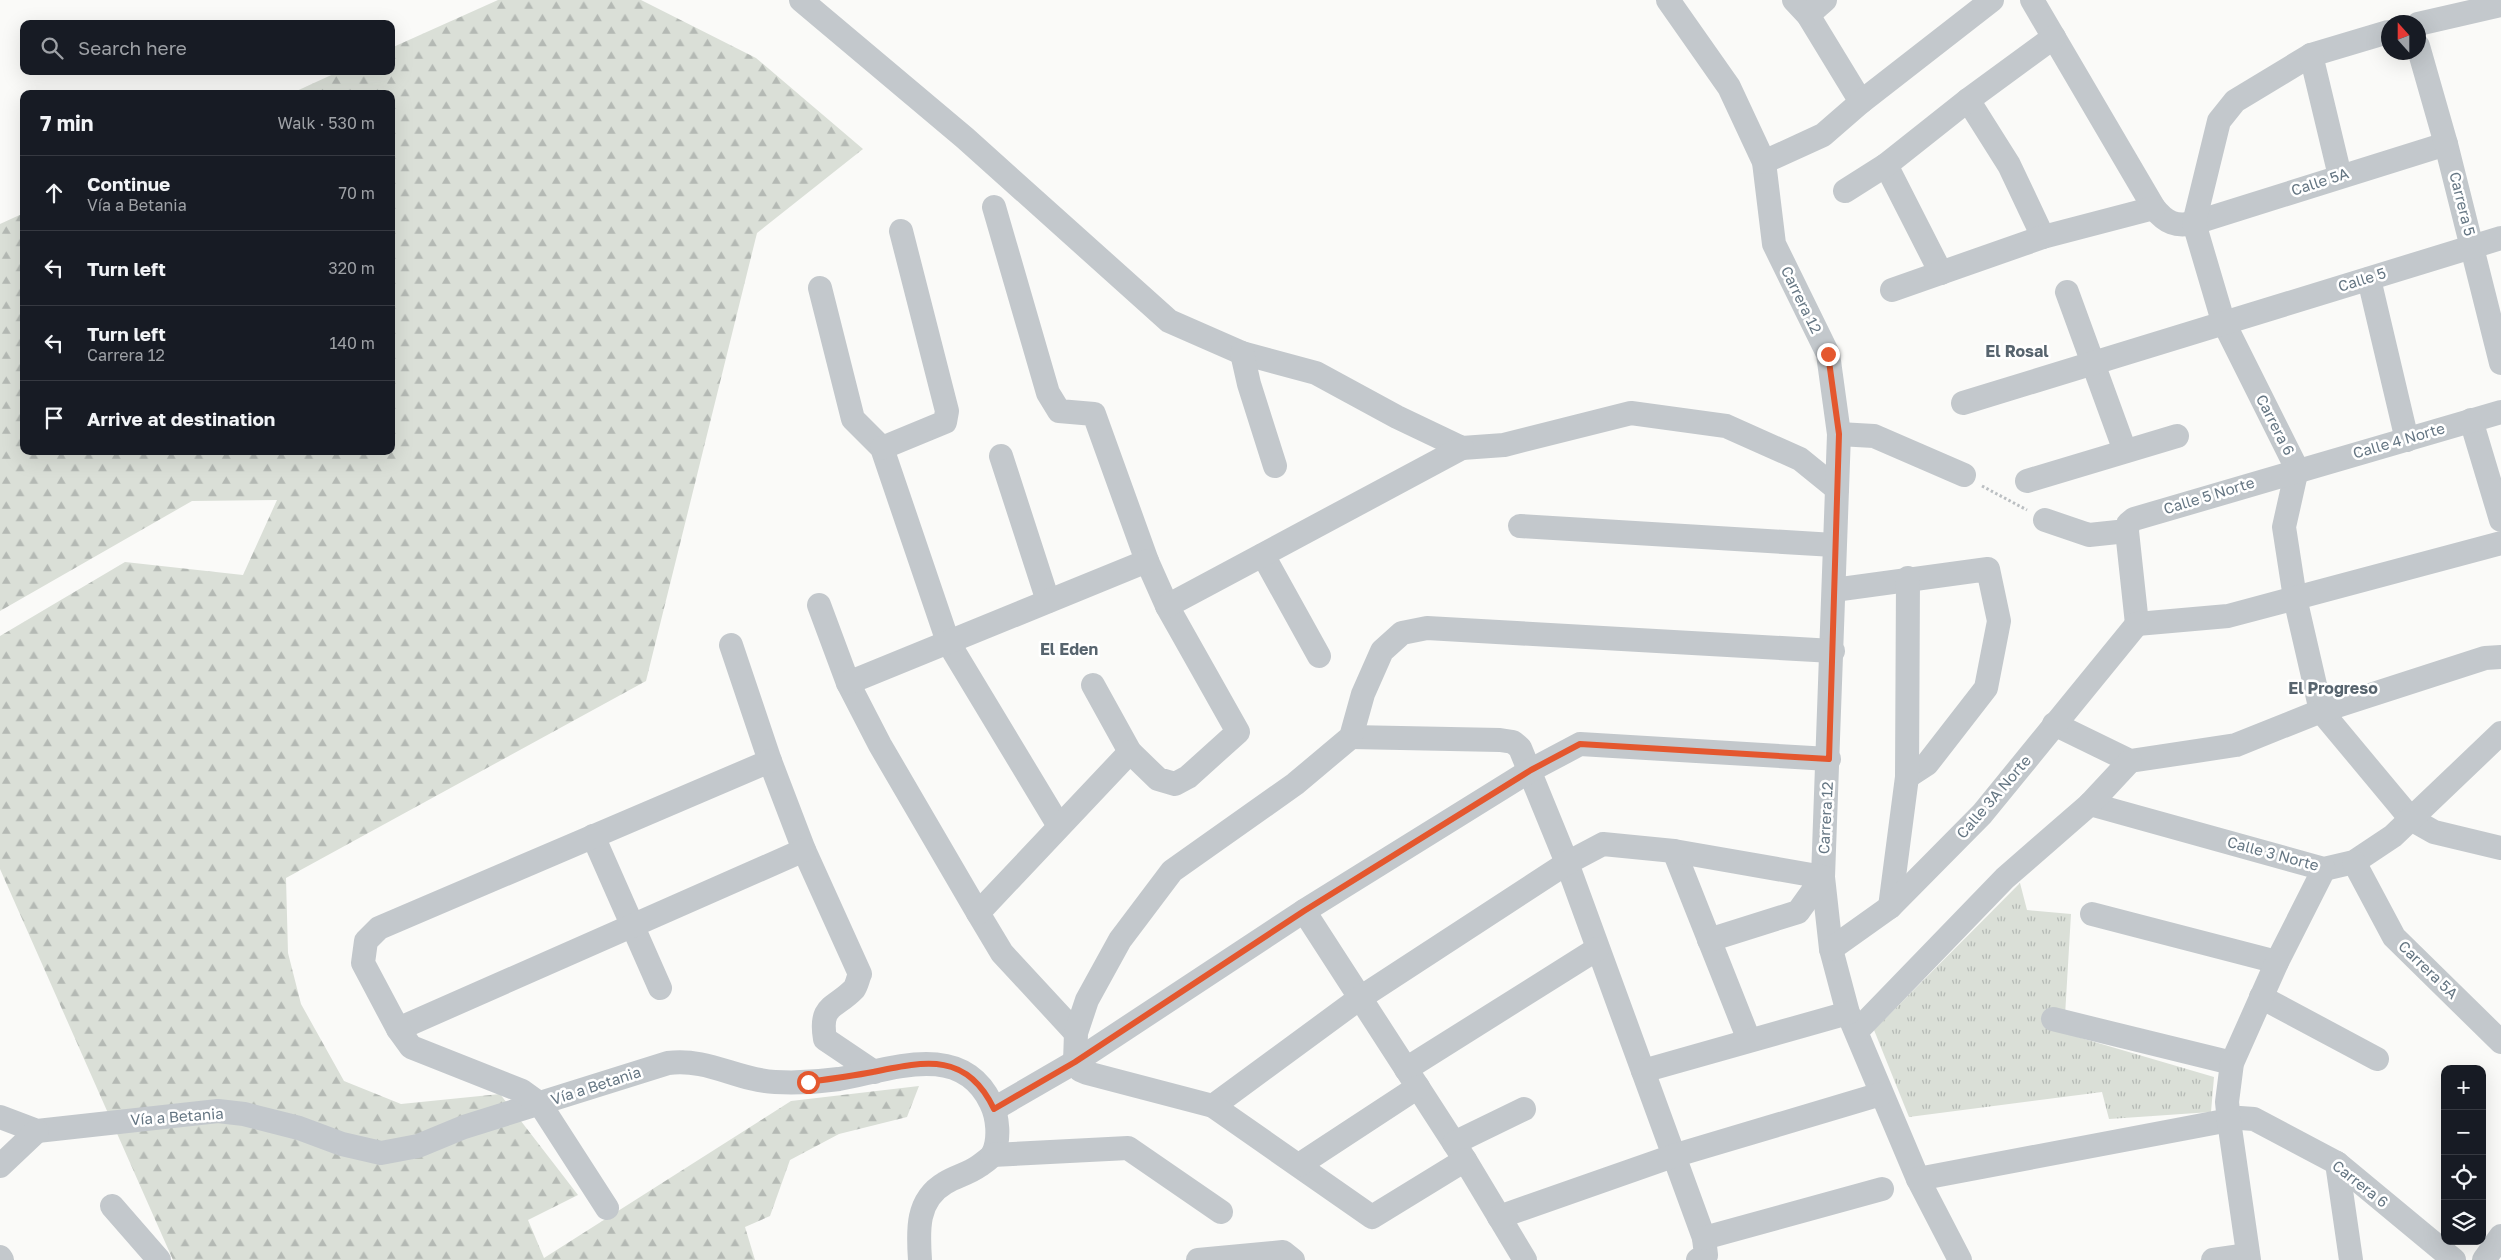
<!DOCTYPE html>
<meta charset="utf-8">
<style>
:root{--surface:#171b24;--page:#242831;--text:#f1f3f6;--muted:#9ea1a6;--line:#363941}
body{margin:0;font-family:"Golos Text",sans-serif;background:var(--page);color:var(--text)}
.controls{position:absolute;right:15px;bottom:15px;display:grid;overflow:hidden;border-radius:10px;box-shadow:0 5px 20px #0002}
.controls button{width:45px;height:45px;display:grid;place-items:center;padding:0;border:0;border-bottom:1px solid var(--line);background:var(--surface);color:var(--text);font:25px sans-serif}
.compass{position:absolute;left:2381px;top:15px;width:45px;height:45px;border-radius:50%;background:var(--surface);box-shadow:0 5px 20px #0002;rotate:339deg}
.stop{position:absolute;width:15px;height:15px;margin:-11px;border:4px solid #e4572e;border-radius:50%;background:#fff}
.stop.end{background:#e4572e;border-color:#fff;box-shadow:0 1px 5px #0008}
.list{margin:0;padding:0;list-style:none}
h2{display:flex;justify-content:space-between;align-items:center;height:65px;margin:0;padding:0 20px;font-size:21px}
h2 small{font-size:16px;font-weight:400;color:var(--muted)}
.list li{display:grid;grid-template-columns:32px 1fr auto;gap:15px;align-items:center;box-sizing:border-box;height:75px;padding:0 20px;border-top:1px solid var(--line)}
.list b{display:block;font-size:19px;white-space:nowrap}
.list p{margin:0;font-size:16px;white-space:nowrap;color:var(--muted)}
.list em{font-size:16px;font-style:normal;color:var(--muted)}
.icon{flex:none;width:28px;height:28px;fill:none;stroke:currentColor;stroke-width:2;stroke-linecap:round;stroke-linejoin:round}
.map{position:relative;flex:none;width:2501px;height:1260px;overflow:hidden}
.search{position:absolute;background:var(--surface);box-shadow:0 5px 20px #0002;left:20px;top:20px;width:375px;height:55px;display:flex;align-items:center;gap:12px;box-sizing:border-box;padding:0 18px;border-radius:10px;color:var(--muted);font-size:19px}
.panel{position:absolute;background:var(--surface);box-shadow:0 5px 20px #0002;left:20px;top:90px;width:375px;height:365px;border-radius:10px}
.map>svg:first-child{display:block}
.grass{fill:url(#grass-tufts)}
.forest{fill:url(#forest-firs)}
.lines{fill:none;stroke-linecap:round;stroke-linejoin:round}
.path{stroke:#bbbfc2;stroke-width:3;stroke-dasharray:2.5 2.5;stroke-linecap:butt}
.minor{stroke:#c3c8cc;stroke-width:24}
.route{stroke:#e4572e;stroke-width:6}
.labels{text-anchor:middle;stroke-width:5;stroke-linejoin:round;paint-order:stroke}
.street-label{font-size:15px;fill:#657683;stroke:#fff}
.neighbourhood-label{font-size:16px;font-weight:bold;fill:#57646e;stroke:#fff}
</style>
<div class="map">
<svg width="2501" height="1260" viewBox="0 0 2501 1260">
<defs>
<pattern id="grass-tufts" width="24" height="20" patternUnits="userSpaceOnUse" patternTransform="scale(1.25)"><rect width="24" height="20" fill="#dadfd7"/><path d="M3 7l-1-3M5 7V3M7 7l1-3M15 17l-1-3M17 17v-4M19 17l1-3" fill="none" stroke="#b4b9b4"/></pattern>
<pattern id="forest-firs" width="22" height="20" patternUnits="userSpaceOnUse" patternTransform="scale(1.25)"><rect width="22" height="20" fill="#dadfd7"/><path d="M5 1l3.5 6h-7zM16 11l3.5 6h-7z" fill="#b4b9b4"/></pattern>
</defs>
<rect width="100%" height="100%" fill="#fafaf8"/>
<polygon class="grass" points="2020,883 2027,910 2071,914 2064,1033 2214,1077 2211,1112 2109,1119 2102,1092 1909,1117 1874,1030"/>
<polygon class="forest" points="498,0 641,0 756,58 863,149 757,233 646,681 286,878 288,953 301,1004 344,1081 401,1104 500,1094 578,1195 528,1220 544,1258 791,1101 919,1086 907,1117 839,1134 790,1160 770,1216 745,1227 755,1260 173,1260 0,869 0,636 125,562 243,575 277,500 192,501 0,611 0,224 24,213 24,451 391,451 391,94 290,94 340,71 391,71 391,48"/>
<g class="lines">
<polyline class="path" points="1982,486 2027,510"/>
<g class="minor">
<polyline points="801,0 965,138 1169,321 1242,353 1316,373 1397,417 1462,448 1504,445 1631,413 1726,426 1800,459 1837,489"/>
<polyline points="1668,0 1729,87 1764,162 1774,244 1828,354 1839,434 1823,877 1831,949 1848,1013 1918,1179 1960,1260"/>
<polyline points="1794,0 1808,15 1861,102"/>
<path d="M 2032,0 L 2154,208 C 2166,223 2176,227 2194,223 L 2446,144"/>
<polyline points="1808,15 1825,0"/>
<polyline points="2418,24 2501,5"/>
<polyline points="2388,32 2311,55 2235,101 2219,121 2194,223 2223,321 2297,469 2284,527 2295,598 2321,711 2411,819 2434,832 2501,848"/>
<polyline points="2418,46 2446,144 2501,363"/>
<polyline points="2311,55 2340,176"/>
<polyline points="1968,100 2009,165 2043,237"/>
<polyline points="1764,162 1823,135 1861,102 1992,0"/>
<polyline points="1886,165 1941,273"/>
<polyline points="1845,191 1886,165 1968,100 2054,37"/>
<polyline points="994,207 1048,393 1059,411 1094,414 1147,561 1167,606 1238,732 1188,777 1175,784 1158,779 1130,752 1093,685"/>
<polyline points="2369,279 2407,440"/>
<polyline points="820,288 853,419 882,448 948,642 1059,826"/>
<polyline points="1892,290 2043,237 2154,208"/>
<polyline points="2067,292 2125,451"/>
<polyline points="1242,353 1249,384 1275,466"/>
<polyline points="1963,403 2501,238"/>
<polyline points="2471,420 2501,520"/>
<polyline points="1839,434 1874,436 1964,475"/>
<polyline points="882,448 945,422 947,411 901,231"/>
<polyline points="1001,456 1048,601"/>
<polyline points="2027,481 2177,436"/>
<polyline points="2045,520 2089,535 2127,531"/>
<polyline points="1520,526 1834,545"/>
<polyline points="1263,555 1319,656"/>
<polyline points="1834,590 1988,569 1999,621 1986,688 1927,764 1907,777"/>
<polyline points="819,605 848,683 880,745 978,913 1002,953 1076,1033"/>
<polyline points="1167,606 1462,448"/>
<polyline points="2137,624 2127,531 2128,524 2134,519 2501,412"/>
<polyline points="2137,624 2228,616 2501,543"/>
<path d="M 731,645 L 770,761 L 804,850 L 860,974 C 858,978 857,985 854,989 C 835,1009 819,1004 825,1039 L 874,1072"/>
<polyline points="848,683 1147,561"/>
<polyline points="2054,724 2130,761 2236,745 2321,711 2485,658 2501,657"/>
<polyline points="1351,737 1500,740 1513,742 1520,748 1567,863 1704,1238 1706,1255 1698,1260"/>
<polyline points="2090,804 2324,869 2354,862 2393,836 2501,733"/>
<polyline points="593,836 660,988"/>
<polyline points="1674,851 1749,1040"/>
<polyline points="2354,862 2394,937 2501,1042"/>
<polyline points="1890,907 1907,777 1908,578"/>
<polyline points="1304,911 1465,1160 1525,1260"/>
<polyline points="978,913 1130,752"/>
<polyline points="2092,914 2277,962"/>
<polyline points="1831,949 1890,907 1982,814 2137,624"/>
<polyline points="2261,997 2377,1059"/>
<polyline points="2053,1019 2232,1063"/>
<polyline points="398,1029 804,850"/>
<polyline points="1857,1031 2005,878 2090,804 2130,761"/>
<polyline points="1406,1069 1597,949"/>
<polyline points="1643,1071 1848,1013"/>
<polyline points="1213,1106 1360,998 1567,863 1603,844 1674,851 1823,877 1798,912 1709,940"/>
<polyline points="994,1109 1075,1062 1304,911 1531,770 1580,744 1829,759"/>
<path d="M 0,1117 L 37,1131 L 218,1111 L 244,1114 L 299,1128 L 342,1144 L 381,1153 L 418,1146 L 464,1127 L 668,1063 C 709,1058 736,1080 775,1082 C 796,1083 818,1082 839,1079 C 890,1070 961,1040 991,1103 C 998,1117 1000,1139 993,1154 C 990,1159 983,1163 979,1166 C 968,1174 956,1176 945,1183 C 916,1200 918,1231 920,1260"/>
<polyline points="1454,1143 1524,1109"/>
<polyline points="992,1155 1128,1148 1221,1212"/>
<polyline points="1465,1160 1372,1217 1213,1106 1087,1073 1080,1070 1075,1062 1076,1033 1087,1000 1120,940 1172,871 1295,784 1351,737 1363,694 1382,651 1402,633 1427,628 1833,651"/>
<polyline points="2337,1163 2351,1260"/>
<polyline points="1299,1165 1418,1087"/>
<polyline points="0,1166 37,1131"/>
<polyline points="1918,1179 2240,1118 2254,1119 2337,1163 2454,1260"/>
<polyline points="112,1206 159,1260"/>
<polyline points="607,1208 540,1104 522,1091 411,1047 398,1029 363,963 366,941 379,928 770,761"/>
<polyline points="1499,1217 1673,1156 1881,1094"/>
<polyline points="1704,1238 1882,1189"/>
<polyline points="0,1257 2,1260"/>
<polyline points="1198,1260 1283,1252 1293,1260"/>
<polyline points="2213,1260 2248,1255"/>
<polyline points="2249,1260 2229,1121 2227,1102 2232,1063 2277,962 2324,869"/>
<polyline points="2484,1260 2501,1236"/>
</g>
</g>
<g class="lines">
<path class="route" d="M 808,1082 C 830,1079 852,1076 873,1072 C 926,1061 967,1052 994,1109 L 1075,1062 L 1304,911 L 1531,770 L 1580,744 L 1829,759 L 1839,434 L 1828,354"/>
</g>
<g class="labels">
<g class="street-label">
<text transform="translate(2320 182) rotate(-18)" y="5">Calle 5A</text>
<text transform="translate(2462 204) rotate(76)" y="5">Carrera 5</text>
<text transform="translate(2362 280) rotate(-17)" y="5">Calle 5</text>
<text transform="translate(1801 300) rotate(64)" y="5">Carrera 12</text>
<text transform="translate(2275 425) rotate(63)" y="5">Carrera 6</text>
<text transform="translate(2399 441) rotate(-16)" y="5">Calle 4 Norte</text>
<text transform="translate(2209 496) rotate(-17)" y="5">Calle 5 Norte</text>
<text transform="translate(1994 797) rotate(-49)" y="5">Calle 3A Norte</text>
<text transform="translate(1826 818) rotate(-87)" y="5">Carrera 12</text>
<text transform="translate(2273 854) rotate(15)" y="5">Calle 3 Norte</text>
<text transform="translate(2428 970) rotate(44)" y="5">Carrera 5A</text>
<text transform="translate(596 1086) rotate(-18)" y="5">Vía a Betania</text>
<text transform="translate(177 1117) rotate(-4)" y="5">Vía a Betania</text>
<text transform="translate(2360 1184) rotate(38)" y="5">Carrera 6</text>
</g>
<g class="neighbourhood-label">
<text x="2017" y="357">El Rosal</text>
<text x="1069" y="655">El Eden</text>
<text x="2333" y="694">El Progreso</text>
</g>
</g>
</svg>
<div class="controls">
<button>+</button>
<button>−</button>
<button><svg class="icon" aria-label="locate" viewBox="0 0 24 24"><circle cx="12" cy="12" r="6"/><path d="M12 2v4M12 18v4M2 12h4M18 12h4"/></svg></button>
<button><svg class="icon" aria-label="layers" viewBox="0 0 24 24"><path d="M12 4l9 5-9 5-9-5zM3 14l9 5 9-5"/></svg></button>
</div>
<svg class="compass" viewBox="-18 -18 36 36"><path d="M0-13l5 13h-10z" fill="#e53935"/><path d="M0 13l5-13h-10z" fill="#9ea1a6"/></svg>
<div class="stop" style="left:808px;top:1082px"></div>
<div class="stop end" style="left:1828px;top:354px"></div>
<div class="search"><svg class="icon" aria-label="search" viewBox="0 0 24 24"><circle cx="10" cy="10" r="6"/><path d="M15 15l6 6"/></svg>Search here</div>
<section class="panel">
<h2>7 min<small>Walk · 530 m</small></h2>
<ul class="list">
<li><svg class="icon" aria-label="ahead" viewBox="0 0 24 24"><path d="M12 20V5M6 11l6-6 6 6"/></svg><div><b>Continue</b><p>Vía a Betania</p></div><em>70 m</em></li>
<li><svg class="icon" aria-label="left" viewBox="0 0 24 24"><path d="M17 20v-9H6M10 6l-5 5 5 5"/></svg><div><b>Turn left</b></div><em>320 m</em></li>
<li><svg class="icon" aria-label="left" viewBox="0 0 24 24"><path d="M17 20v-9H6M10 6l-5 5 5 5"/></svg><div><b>Turn left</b><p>Carrera 12</p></div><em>140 m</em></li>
<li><svg class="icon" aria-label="arrive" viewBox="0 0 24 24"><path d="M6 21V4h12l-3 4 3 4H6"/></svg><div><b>Arrive at destination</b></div></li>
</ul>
</section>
</div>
